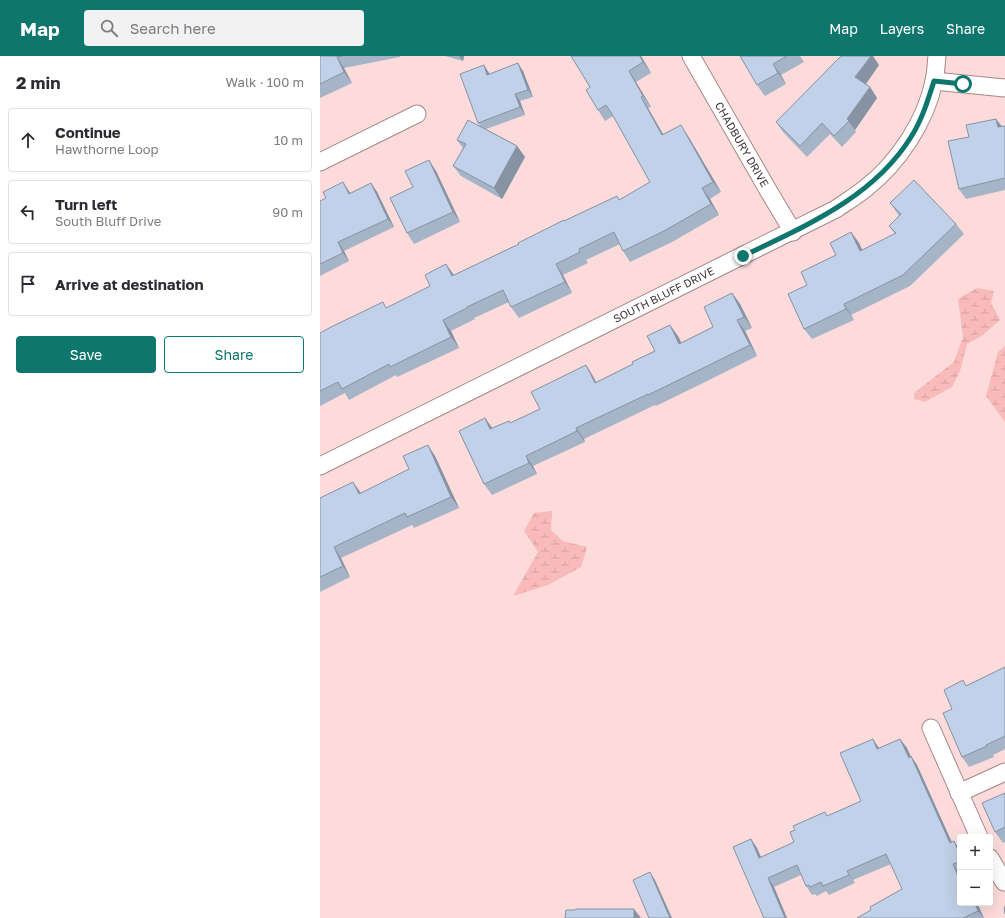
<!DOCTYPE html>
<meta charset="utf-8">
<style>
:root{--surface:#fff;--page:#f2f2f3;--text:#2b2b33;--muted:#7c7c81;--line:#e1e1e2;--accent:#0f766e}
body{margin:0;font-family:"Golos Text",sans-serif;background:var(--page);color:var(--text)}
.controls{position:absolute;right:12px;bottom:12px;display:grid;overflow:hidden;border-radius:4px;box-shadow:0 4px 16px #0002}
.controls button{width:36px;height:36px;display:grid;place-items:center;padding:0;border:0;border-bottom:1px solid var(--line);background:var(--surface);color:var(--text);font:20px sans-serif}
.stop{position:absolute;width:12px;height:12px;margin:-9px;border:3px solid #0f766e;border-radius:50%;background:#fff}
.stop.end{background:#0f766e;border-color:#fff;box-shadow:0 1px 4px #0008}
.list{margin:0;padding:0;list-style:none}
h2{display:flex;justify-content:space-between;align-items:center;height:52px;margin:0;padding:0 16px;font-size:17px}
h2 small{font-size:13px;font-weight:400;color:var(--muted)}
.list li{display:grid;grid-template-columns:26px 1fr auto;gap:12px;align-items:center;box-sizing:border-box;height:64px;margin:0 8px 8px;padding:0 8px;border:1px solid var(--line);border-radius:4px}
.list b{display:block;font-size:15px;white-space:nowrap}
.list p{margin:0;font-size:13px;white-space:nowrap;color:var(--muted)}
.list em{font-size:13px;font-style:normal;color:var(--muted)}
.actions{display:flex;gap:8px;padding:12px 16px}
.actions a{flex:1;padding:9px 0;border:1px solid var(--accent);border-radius:4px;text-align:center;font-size:14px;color:var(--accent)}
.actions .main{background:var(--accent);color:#fff}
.icon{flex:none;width:22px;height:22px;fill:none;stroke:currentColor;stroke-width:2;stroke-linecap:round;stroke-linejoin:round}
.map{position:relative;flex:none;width:685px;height:862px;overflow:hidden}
header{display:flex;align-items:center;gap:24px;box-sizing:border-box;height:56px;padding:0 20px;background:var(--accent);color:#fff}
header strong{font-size:19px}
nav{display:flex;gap:22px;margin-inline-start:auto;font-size:14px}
.search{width:280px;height:36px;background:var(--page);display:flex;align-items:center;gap:10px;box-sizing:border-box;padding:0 14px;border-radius:4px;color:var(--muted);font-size:15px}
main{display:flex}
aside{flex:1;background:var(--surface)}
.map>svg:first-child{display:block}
.wetland{fill:url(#wetland-marsh)}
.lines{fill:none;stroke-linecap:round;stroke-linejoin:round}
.minor-casing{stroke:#a68887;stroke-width:19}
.minor{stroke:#fff;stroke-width:17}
.wall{fill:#a6b4c8}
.shaded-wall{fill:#8792a3}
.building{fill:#c1d1e9;stroke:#8792a3}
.route{stroke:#0f766e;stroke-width:5}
.labels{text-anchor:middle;stroke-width:4;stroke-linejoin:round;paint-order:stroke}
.street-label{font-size:11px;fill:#423535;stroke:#fff}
</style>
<header>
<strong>Map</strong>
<div class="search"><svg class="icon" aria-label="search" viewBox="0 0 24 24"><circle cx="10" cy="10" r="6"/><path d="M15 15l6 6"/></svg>Search here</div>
<nav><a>Map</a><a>Layers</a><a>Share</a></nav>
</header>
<main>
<aside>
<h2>2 min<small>Walk · 100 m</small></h2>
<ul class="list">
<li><svg class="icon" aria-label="ahead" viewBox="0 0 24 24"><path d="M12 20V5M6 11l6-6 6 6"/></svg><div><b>Continue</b><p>Hawthorne Loop</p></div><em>10 m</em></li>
<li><svg class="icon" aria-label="left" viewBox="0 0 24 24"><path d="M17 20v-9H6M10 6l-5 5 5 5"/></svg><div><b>Turn left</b><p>South Bluff Drive</p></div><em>90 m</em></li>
<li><svg class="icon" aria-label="arrive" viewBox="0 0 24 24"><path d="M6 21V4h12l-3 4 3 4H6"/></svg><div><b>Arrive at destination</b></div></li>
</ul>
<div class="actions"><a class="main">Save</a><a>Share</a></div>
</aside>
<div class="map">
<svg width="685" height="862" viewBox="0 0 685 862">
<defs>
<pattern id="wetland-marsh" width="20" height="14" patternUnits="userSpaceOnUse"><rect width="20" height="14" fill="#f8bbba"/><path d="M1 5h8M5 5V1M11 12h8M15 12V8" fill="none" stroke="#d6a1a0"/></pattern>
</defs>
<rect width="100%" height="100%" fill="#fcdbda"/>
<g class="wetland">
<polygon points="657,232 674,235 671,247 680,264 663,279 647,288 640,315 632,331 605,346 594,343 594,337 634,306 643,281 638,243"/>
<polygon points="685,290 685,366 666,340 678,296"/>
<polygon points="232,455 231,474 243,485 267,491 261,511 228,529 193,540 218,496 204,475 214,457"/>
</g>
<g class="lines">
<g class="minor-casing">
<g id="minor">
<path id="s1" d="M 371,0 L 448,134 L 473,176"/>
<polyline points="614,25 685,32"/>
<polyline points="0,106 97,58"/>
<path id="s2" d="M 0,410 L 516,153 C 526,146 536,140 546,132 C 578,107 606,65 614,25 C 616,17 616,8 617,0"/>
<polyline points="611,672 659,781"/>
<polyline points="639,737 685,716"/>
<polyline points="670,802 684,826 685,825"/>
</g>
</g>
<use href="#minor" class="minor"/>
</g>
<g class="wall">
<polygon points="0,0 80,0 80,1 24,12 32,27 0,42"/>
<polygon points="125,0 144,0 143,5"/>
<polygon points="251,0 321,0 331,17 316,26 331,51 328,52 343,79 368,80 401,136 390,143 399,159 352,186 310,206 303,195 300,188 266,204 268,207 243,219 252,237 199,262 191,251 189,246 154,262 155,263 131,275 139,292 77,321 76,319 29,344 25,337 0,350 0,277 66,252 199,188 245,165 300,144 330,126 293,60 285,65 278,54 270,31"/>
<polygon points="420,0 480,0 484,6 461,19 466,28 445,40 437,29"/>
<polygon points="164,9 169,18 203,15 213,41 200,45 205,59 166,73 197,90 205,101 182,143 141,120 133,110 143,92 137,84 160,70 158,67"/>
<polygon points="559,9 546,28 550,31 557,42 535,74 536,76 522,91 510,78 487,101 463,76 456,66"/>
<polygon points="676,63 681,70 685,70 685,134 646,143 639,133 649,81"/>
<polygon points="116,115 140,166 94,188 87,177 93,131"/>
<polygon points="51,127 57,136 74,171 24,195 29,205 0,220 0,145 29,135 30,137"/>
<polygon points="570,147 636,168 644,178 590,230 531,259 534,264 492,283 484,273 487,229 516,199 531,176 539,187 542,194 575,178 569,170 579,160"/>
<polygon points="412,237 420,248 432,272 425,275 437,300 381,328 336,350 335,349 264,383 265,386 213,410 217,418 172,439 164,428 165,362 172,372 189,365 191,367 220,353 273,320 276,326 313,308 358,280 361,287 393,271"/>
<polygon points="115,400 139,452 94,472 92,469 21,502 30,521 0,536 0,442 41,437"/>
<polygon points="685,611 685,693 673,699 674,701 649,711 642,701 647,629"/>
<polygon points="580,683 587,692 591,701 597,709 632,786 640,794 640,816 639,817 640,820 640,847 657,847 664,862 537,862 551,854 582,833 571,808 533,824 535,827 509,839 506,835 497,840 495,838 492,839 486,830 481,819 454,831 467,862 444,862 431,783 437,792 441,801 474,786 475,774 541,745 560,692"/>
<polygon points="685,737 685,786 683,787 675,776"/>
</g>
<g class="shaded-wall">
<polygon points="139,0 144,0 143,5"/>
<polygon points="320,0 321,0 331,17 323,6"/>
<polygon points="551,0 553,0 559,9 543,32 535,21"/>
<polygon points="17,1 24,12 32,27 24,16"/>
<polygon points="198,7 203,15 213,41 208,34"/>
<polygon points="453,8 461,19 466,28 458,17"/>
<polygon points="164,9 169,17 172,26 167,19"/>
<polygon points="309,15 316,26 331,51 323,40"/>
<polygon points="550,31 557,42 535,74 527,63"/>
<polygon points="195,38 200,45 205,59 200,51"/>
<polygon points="321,41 328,52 350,90 342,79"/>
<polygon points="676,63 684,73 678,71"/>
<polygon points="361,69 368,80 401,136 393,126"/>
<polygon points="197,90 205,101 182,143 174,132"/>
<polygon points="109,104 116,115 140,166 133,156"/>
<polygon points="23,126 29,135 35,147 29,138"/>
<polygon points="51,127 57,136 74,171 68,163"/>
<polygon points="382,132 390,143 399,159 391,148"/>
<polygon points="531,176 539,187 548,206 540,195"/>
<polygon points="18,186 24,195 29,205 23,197"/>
<polygon points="126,208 134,219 132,220"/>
<polygon points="236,208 243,219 252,237 245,226"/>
<polygon points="412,237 420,248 432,272 424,261"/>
<polygon points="524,248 531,259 534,264 526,253"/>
<polygon points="123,264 131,275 139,292 131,281"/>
<polygon points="417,264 425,275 437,300 430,289"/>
<polygon points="350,269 358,280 367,298 359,288"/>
<polygon points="266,309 273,320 282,338 275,327"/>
<polygon points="165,362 173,373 170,373"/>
<polygon points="256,372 264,383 265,386 257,375"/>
<polygon points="108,389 115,400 139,452 131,441"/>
<polygon points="206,400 213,410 217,418 209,407"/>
<polygon points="33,426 41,437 39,438"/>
<polygon points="14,491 21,502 30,521 23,510"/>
<polygon points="553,683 559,692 564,702 557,693"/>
<polygon points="580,683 587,692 595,710 589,702"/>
<polygon points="591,700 597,709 636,796 630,787"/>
<polygon points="431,783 437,792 445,811 439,802"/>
<polygon points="634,785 640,794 640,799"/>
<polygon points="633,808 639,817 640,820 640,825"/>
<polygon points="527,815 535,827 529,819"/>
<polygon points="330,816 335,824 352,862 350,862"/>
<polygon points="448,822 454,831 467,862 465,862"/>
<polygon points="655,847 657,847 664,862 658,855"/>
<polygon points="314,853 321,862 314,862"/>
</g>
<g class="building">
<polygon points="0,0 22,0 17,1 24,16 0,28"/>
<polygon points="251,0 320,0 323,6 309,15 323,40 321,41 342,79 361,69 393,126 382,132 391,148 344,175 303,195 294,176 259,193 260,196 236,208 245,226 191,251 183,234 147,251 147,252 123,264 131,281 70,311 69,308 22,333 18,326 0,335 0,277 13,270 63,246 66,252 110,230 105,219 126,208 132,220 199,188 198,187 244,164 244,165 297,140 299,144 330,126 292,58 286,49 278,54 266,34 270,31"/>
<polygon points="420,0 467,0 453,8 458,17 437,29"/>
<polygon points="521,0 551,0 535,21 550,31 527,63 529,65 514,80 502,67 480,90 456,66"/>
<polygon points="198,7 208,34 195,38 200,51 158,67 140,18 164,9 167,19"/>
<polygon points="676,63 678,71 685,70 685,122 639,133 628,85 649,81 646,69"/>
<polygon points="148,64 197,90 174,132 133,110 146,88 137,84"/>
<polygon points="109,104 133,156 87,177 70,142 93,131 85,115"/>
<polygon points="594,124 636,168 583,219 524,248 526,253 484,273 468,238 487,229 481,216 516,199 510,187 531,176 540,195 576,177 569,170 581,158 570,147"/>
<polygon points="23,126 29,138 51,127 68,163 18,186 23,197 0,208 0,145 6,142 3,136"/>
<polygon points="412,237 424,261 417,264 430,289 373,317 328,339 328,338 256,372 257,375 206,400 209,407 164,428 139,375 165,362 170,373 189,365 190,367 220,353 211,336 266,309 275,327 313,308 312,306 335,295 327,280 350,269 359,288 393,271 384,251"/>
<polygon points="108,389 131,441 87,461 85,457 14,491 23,510 0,521 0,442 33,426 39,438 89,413 83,400"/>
<polygon points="685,611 685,680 666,689 667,690 642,701 623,657 632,653 624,634 643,624 646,630"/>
<polygon points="553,683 557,693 580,683 589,702 591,700 630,787 634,785 640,799 640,805 633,808 640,825 640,847 655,847 658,855 643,862 537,862 551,854 550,851 582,833 566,798 527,815 529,819 503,830 501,826 490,831 489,829 486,830 477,809 448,822 465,862 444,862 413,791 431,783 439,802 474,786 470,776 475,774 473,770 505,756 507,760 541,745 520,697"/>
<polygon points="685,737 685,771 675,776 662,747"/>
<polygon points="330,816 350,862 329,862 313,824"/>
<polygon points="684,851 685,851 685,858"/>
<polygon points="256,853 314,853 314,862 245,862 246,854 255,854"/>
</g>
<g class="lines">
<path class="route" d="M 423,200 C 485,170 553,142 591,81 C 602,64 608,44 614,25 L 643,28"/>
</g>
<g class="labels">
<g class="street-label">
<text dy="4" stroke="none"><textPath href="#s1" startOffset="102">CHADBURY DRIVE</textPath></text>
<text dy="4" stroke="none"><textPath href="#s2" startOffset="384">SOUTH BLUFF DRIVE</textPath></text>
</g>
</g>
</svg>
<div class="controls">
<button>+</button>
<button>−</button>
</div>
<div class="stop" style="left:643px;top:28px"></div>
<div class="stop end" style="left:423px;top:200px"></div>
</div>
</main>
